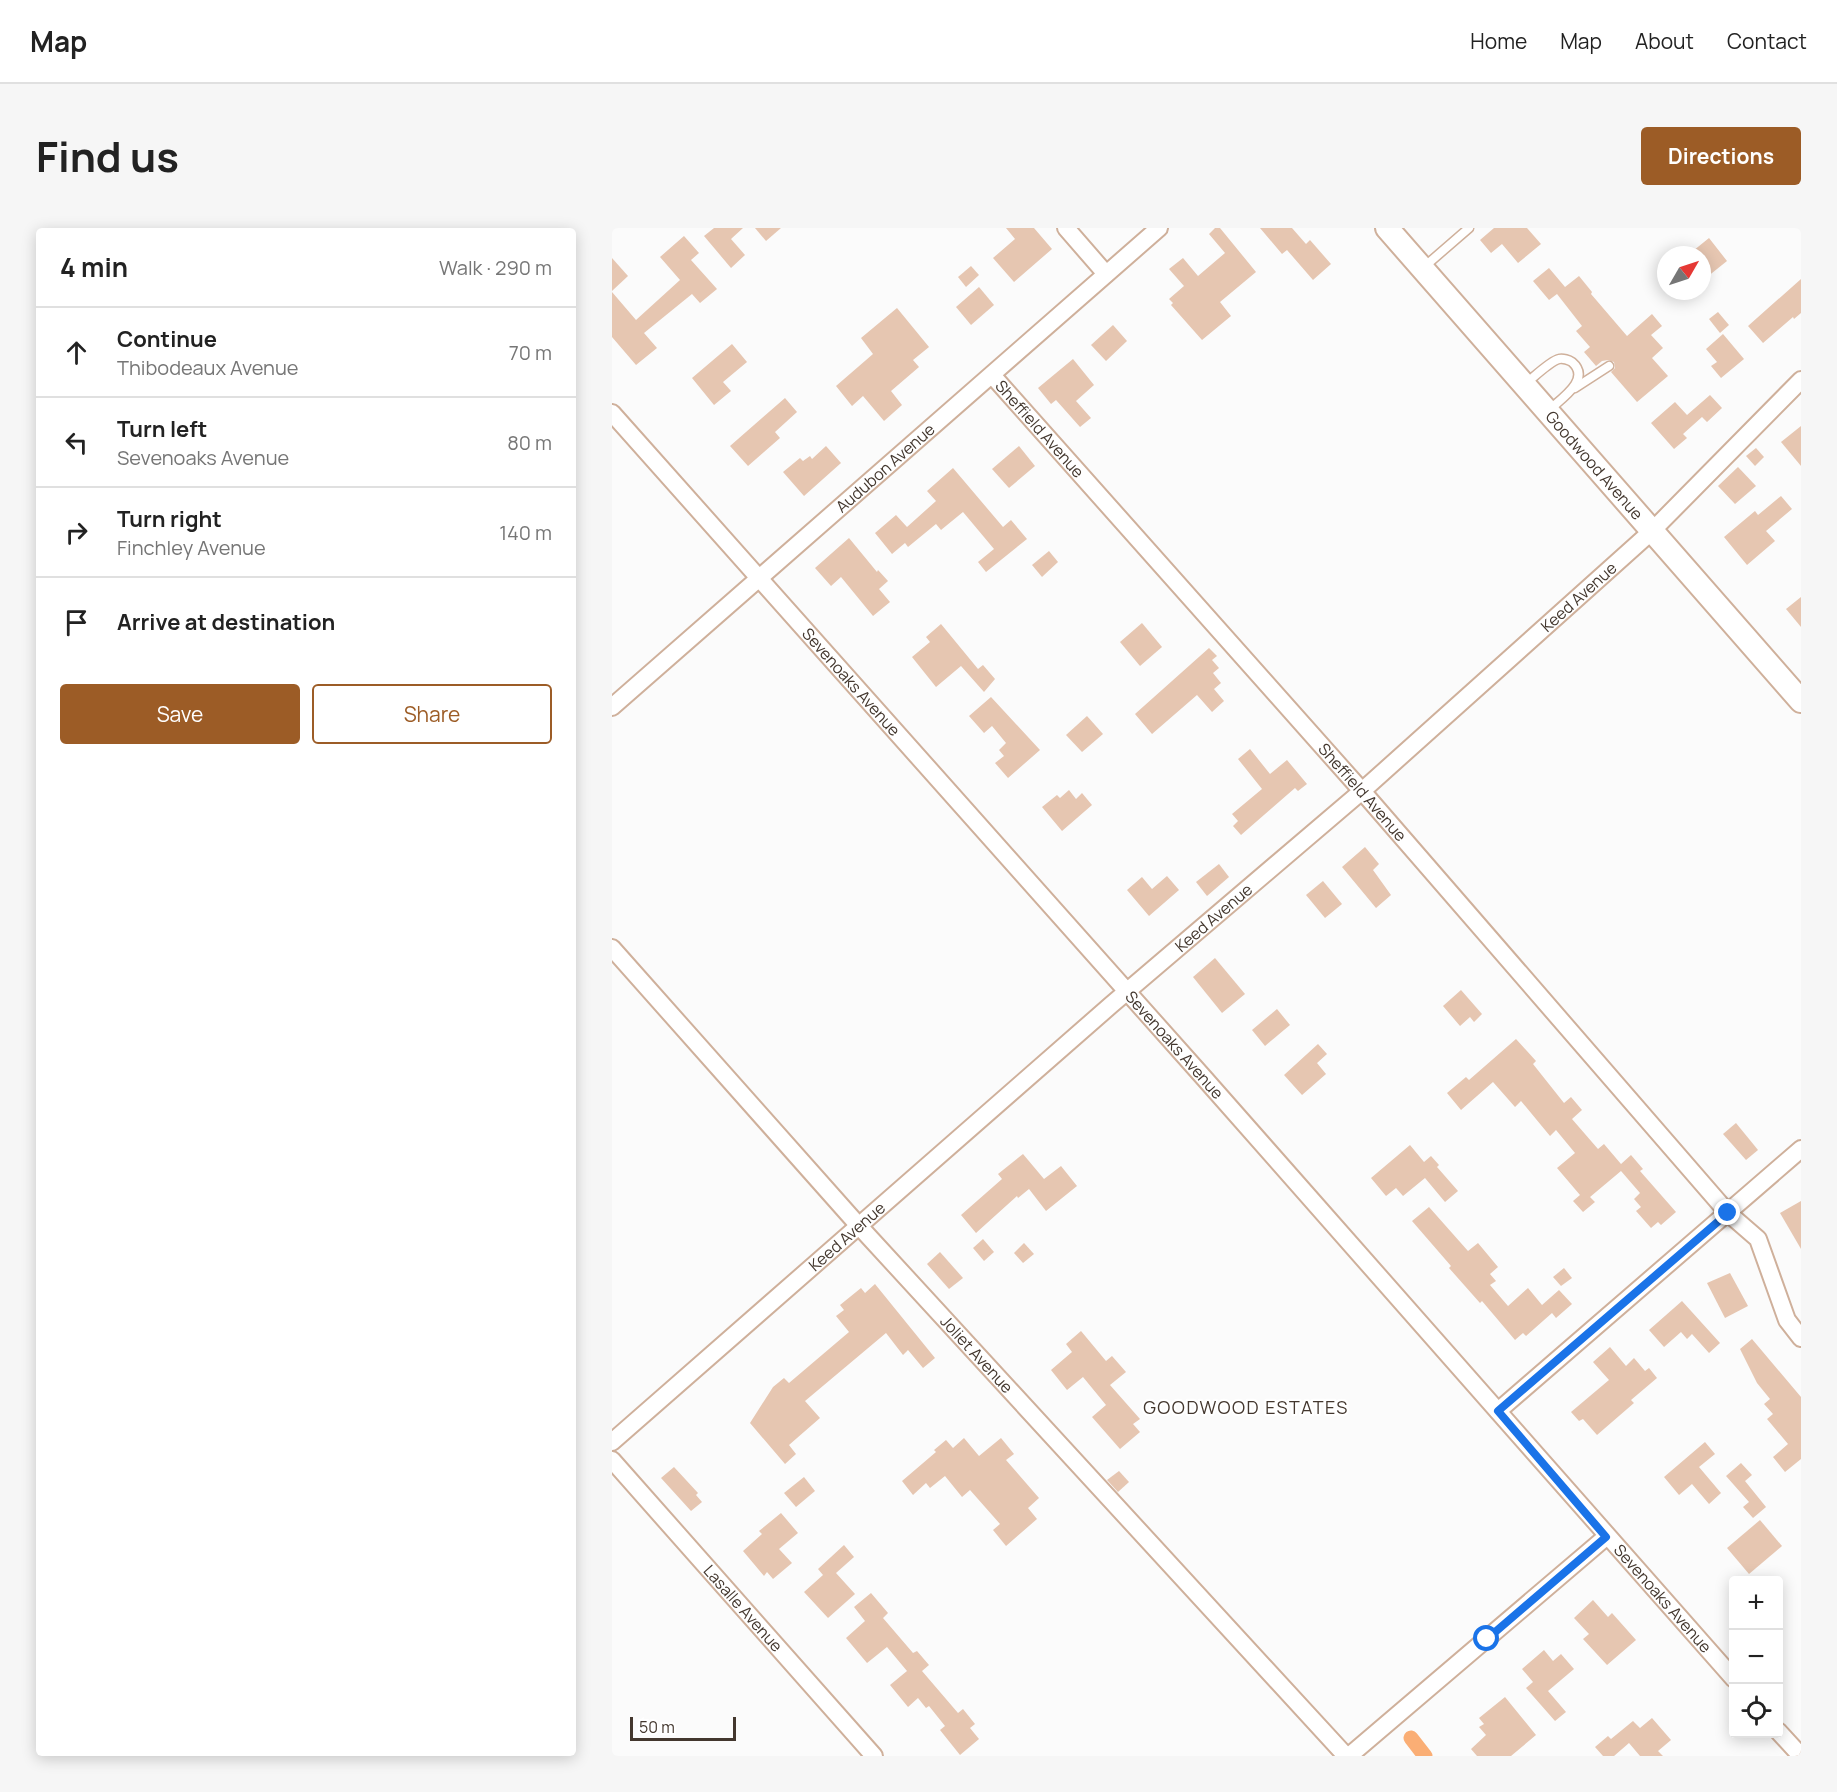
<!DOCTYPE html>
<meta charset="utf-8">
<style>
:root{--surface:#fff;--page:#f6f6f6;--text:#222;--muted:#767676;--line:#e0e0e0;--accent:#9c5c26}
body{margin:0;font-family:Manrope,sans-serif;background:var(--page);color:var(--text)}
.controls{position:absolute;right:18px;bottom:18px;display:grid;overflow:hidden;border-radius:6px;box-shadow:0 3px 15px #0003}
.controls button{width:54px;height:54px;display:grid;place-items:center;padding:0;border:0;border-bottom:2px solid var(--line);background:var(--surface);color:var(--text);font:30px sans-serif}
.compass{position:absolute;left:1045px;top:18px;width:54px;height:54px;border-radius:50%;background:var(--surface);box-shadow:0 3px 15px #0003;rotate:51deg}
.scale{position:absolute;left:18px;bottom:15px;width:106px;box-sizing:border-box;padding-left:6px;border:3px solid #43372e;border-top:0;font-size:16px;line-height:21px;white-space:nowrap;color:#43372e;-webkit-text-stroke:4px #fff;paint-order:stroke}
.stop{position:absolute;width:18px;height:18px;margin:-14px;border:4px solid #1a73e8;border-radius:50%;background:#fff}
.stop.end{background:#1a73e8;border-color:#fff;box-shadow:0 2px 6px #0008}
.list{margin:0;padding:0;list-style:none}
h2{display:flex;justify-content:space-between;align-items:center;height:78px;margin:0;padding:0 24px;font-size:26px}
h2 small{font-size:20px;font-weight:400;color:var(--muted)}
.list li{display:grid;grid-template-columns:39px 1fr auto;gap:18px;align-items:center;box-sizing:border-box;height:90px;padding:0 24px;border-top:2px solid var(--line)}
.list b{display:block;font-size:22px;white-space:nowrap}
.list p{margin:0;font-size:20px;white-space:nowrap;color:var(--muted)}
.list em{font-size:20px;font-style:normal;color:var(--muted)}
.actions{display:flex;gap:12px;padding:18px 24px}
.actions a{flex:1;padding:14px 0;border:2px solid var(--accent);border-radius:6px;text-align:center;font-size:21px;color:var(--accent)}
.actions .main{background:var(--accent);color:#fff}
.icon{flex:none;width:33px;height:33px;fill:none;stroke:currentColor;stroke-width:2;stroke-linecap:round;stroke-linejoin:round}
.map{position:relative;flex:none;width:1189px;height:1528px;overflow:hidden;border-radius:6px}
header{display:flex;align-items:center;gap:36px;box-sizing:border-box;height:84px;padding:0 30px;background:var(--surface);border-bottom:2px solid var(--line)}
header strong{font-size:28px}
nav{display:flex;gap:33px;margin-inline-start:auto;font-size:21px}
.intro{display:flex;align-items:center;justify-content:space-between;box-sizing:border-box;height:144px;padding:0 36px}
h1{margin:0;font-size:42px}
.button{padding:15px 27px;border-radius:6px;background:var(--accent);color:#fff;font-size:21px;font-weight:700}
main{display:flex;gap:36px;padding:0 36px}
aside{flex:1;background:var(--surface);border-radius:6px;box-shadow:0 3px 15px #0003}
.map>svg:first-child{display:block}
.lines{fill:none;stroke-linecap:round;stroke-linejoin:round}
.canal{stroke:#faae75;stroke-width:15}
.building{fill:#e6c6b1}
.lane-casing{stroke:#cfb09b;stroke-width:11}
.street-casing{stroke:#cfb09b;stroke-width:20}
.secondary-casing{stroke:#cfb09b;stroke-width:26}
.lane{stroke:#fff;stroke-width:8}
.street{stroke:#fff;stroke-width:16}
.secondary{stroke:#fff;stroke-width:22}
.route{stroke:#1a73e8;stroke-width:8}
.labels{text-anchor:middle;stroke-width:4.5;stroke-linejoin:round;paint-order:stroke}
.street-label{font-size:16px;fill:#43372e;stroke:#fff}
.neighbourhood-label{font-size:18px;letter-spacing:1.5px;fill:#43372e;stroke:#fff}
</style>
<header>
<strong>Map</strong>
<nav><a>Home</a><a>Map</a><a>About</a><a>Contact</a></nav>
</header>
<div class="intro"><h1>Find us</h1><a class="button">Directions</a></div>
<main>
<aside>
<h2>4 min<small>Walk · 290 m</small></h2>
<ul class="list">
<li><svg class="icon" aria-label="ahead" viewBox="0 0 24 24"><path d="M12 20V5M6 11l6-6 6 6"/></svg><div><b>Continue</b><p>Thibodeaux Avenue</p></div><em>70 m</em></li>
<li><svg class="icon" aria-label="left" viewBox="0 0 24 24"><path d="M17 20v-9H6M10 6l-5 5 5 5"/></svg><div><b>Turn left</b><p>Sevenoaks Avenue</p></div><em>80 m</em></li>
<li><svg class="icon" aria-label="right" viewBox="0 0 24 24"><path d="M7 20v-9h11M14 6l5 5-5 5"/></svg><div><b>Turn right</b><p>Finchley Avenue</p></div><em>140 m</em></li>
<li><svg class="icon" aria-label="arrive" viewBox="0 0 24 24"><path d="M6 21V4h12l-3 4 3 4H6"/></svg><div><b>Arrive at destination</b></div></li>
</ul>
<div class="actions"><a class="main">Save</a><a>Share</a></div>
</aside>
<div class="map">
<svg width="1189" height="1528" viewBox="0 0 1189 1528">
<rect width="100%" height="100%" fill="#fbfbfb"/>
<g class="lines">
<polyline class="canal" points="799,1510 813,1528"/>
</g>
<g class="building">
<polygon points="102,0 131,0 119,11 133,27 119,40 92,8"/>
<polygon points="143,0 169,0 154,13"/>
<polygon points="394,0 422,0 440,21 402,54 381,30 403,11"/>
<polygon points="603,0 608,0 644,44 608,74 619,88 590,112 559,77 561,75 557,71 572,58 557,41 571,30 586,48 613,25 597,6"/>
<polygon points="648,0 680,0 694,16 698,12 719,36 701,52 675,22 670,26"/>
<polygon points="882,0 915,0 929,16 906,35 890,16 879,25 868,12"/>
<polygon points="72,8 87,25 79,32 105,61 88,75 80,66 32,105 45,120 24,137 0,109 0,64 24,92 68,52 48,29"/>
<polygon points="1097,10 1115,33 1090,53 1090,27 1076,27"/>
<polygon points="0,30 16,48 0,63"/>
<polygon points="359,38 367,47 354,59 346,49"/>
<polygon points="937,40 953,59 967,48 980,64 979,66 1015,108 1040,86 1050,98 1039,107 1051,120 1040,130 1056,148 1025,174 999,144 1003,140 1002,134 996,132 990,133 984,138 972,124 978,119 964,103 970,98 945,66 937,72 921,53"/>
<polygon points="1189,51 1189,85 1182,91 1181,89 1151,115 1136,98"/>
<polygon points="367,59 382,77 359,97 344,79"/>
<polygon points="285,80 317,119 301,132 307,139 279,163 290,177 272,193 251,168 240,178 224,158 261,126 249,110"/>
<polygon points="1106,84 1117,97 1108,105 1097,91"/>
<polygon points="501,97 515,113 494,133 479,117"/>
<polygon points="1111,106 1132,131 1109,150 1099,138 1105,134 1094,121"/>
<polygon points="120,116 135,134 111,154 119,163 102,177 80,150"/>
<polygon points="461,131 482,157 464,173 479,190 468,199 444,172 439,176 426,160"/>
<polygon points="1098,167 1110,180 1095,194 1090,189 1071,206 1075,210 1062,221 1039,195 1063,174 1075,187"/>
<polygon points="173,170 185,184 163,204 168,210 136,238 118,218"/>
<polygon points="1189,198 1189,238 1169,214"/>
<polygon points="214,218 229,235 192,268 171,244 188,230 191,233 198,228 200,231"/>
<polygon points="407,218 423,238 397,260 380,241"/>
<polygon points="1144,220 1152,229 1143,238 1134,228"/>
<polygon points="1126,239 1144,258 1123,276 1106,258"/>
<polygon points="341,240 391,299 399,292 415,311 374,344 366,334 382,321 351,284 329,302 324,296 296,319 293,315 280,326 263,305 284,287 295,299 324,273 315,263"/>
<polygon points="1169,268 1180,281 1154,303 1163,313 1135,337 1112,309 1143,283 1146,287"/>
<polygon points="237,310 265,344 266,342 276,353 267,361 278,374 261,388 229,349 219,358 203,340"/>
<polygon points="437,323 446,334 430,349 420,337"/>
<polygon points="1189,369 1189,399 1174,381"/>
<polygon points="530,395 550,419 528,438 508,414"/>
<polygon points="329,396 366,441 371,437 383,451 372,464 349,438 324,459 300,429 318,414 314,409"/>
<polygon points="597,420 605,428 600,432 607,440 601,445 609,455 602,461 612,473 600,484 585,467 540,506 523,486"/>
<polygon points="379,469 428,522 396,550 383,535 392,528 387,522 394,515 380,498 372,505 357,488"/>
<polygon points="475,488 491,506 470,524 454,507"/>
<polygon points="638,521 658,546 675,532 695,556 686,563 683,560 629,607 621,598 626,593 620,586 650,561 626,531"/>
<polygon points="457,562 464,571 470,565 480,577 450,603 430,579 445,567 448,570"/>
<polygon points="753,619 767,636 761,642 779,667 764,680 730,639"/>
<polygon points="607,636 617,649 595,668 584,654"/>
<polygon points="555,648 567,662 537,688 515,662 530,649 540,661"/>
<polygon points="711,653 730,676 713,690 694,667"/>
<polygon points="603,730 633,766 610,785 581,749"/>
<polygon points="849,762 870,786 862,794 858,789 848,798 831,778"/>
<polygon points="665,781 678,797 653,818 640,802"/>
<polygon points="904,811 924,833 921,836 952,875 959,869 970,882 960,891 986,921 992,916 1009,936 1019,927 1031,941 1028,943 1064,984 1049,997 1046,994 1039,1000 1024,983 1029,979 1022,971 1028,965 1009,943 978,969 983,974 971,984 961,973 968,967 945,940 963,925 944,902 938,908 909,873 903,879 881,854 849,882 835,865 854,849 857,852"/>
<polygon points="706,816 715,826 705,835 714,846 690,867 672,847"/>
<polygon points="1124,895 1146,922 1134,932 1111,906"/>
<polygon points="798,917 812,934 819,928 827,937 825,939 846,963 833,974 813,950 791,968 784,960 774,968 759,950"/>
<polygon points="411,926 432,951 449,938 465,958 434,983 417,961 406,970 405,968 364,1005 349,987 390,951 386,946"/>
<polygon points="1189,973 1189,1021 1168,985"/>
<polygon points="817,979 856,1023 866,1015 886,1039 878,1046 884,1053 878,1057 896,1078 916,1060 930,1077 947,1062 960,1076 944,1090 940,1085 914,1108 911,1105 903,1112 870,1073 868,1075 837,1040 839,1038 800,993"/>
<polygon points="371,1011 382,1024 372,1033 361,1020"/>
<polygon points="412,1015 422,1026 411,1035 402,1025"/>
<polygon points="328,1024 351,1050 337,1061 315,1036"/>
<polygon points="952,1040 960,1050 949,1058 941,1049"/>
<polygon points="1118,1045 1136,1078 1113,1090 1095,1055"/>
<polygon points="263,1056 323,1130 311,1140 296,1122 291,1127 274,1105 193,1173 208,1190 177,1217 184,1226 173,1236 138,1195 161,1159 172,1150 177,1155 237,1104 224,1088 232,1082 228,1077 249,1060 253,1065"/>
<polygon points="1070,1073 1108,1115 1097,1125 1080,1106 1075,1111 1069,1104 1052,1119 1037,1102"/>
<polygon points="469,1103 494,1133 500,1128 514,1144 498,1157 528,1191 521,1196 528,1204 508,1221 480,1189 494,1177 471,1149 455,1162 439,1142 460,1124 454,1116"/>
<polygon points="1140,1111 1189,1169 1189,1231 1173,1244 1161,1229 1176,1216 1155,1191 1161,1186 1152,1176 1158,1171 1145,1155 1128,1121"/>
<polygon points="998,1119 1014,1138 1022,1130 1033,1143 1037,1140 1045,1150 1019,1172 1022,1175 985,1207 971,1191 967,1193 959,1184 997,1152 981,1134"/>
<polygon points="352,1210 367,1228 389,1210 402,1226 394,1232 427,1270 416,1280 425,1291 394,1318 381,1302 388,1296 358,1262 350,1269 333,1248 318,1260 314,1255 301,1267 290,1253 324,1224 322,1222 334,1212 341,1220"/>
<polygon points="1093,1214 1103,1226 1087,1239 1109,1265 1097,1276 1080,1256 1067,1267 1052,1249"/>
<polygon points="1129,1235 1140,1247 1133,1253 1154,1279 1141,1290 1131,1279 1137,1274 1114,1248"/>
<polygon points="62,1239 86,1265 84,1267 90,1274 79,1283 49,1250"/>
<polygon points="507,1243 517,1254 506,1264 495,1252"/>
<polygon points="192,1249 203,1263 184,1279 172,1265"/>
<polygon points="169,1285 186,1305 167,1321 180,1335 161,1351 155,1344 152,1348 131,1323 150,1306 147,1303"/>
<polygon points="1148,1292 1170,1318 1137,1346 1115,1320"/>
<polygon points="232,1317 242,1329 224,1345 243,1366 216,1390 192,1364 211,1347 206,1341"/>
<polygon points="259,1365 276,1385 271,1390 301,1425 305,1423 317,1437 310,1443 346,1485 351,1481 363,1496 358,1500 367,1511 348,1527 328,1502 333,1498 317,1478 314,1480 306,1470 296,1479 278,1457 295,1443 275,1419 255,1435 234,1410 253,1393 242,1379"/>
<polygon points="981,1372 996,1389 1000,1385 1024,1412 995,1437 971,1411 977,1406 962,1390"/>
<polygon points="932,1422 941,1433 949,1426 962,1441 936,1463 954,1484 943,1493 914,1460 921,1454 910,1441"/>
<polygon points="893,1469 924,1507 899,1528 865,1528 859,1521 874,1507 867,1499 872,1496 867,1490"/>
<polygon points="1040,1490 1059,1512 1046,1523 1051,1528 1028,1528 1017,1515 1002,1528 991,1528 983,1519 996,1508 999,1511 1021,1493 1028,1500"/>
</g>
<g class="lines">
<g class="lane-casing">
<g id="lane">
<polyline points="812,39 857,0"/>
<path d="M 912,157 C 921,150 938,133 947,131 C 951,130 957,132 960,134 C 980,151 949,171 937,182"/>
<polyline points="963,160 997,138"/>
</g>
</g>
<g class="street-casing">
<g id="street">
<polyline points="454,0 494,46"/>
<path id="s1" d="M 380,147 L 750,563 L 1116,985 L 1146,1011 L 1175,1092 L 1189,1110"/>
<path id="s2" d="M 0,185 L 593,851 L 1122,1451"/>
<path id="s3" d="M 0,479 L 547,0"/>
<path id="s4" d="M 0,720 L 247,998 L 734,1528"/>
<polyline points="886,1183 1189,921"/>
<path id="s5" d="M 0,1214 L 499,777 L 750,563 L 1040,303 L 1189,152"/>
<path id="s6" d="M 0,1232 L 262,1528"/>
<polyline points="1166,1503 1189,1528"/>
<polyline points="737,1528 994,1309"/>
</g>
</g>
<g class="secondary-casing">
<g id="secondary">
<path id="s7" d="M 775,0 L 1189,473"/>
</g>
</g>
<use href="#lane" class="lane"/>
<use href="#street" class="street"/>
<use href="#secondary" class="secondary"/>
</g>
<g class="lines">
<polyline class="route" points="875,1411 994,1309 886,1183 1116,985"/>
</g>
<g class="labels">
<g class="street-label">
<text dy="6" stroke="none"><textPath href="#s1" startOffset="72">Sheffield Avenue</textPath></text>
<text dy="6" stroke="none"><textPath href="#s7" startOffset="315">Goodwood Avenue</textPath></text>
<text dy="6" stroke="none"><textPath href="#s3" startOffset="363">Audubon Avenue</textPath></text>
<text dy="6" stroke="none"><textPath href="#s5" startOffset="1284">Keed Avenue</textPath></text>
<text dy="6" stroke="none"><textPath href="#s2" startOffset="360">Sevenoaks Avenue</textPath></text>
<text dy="6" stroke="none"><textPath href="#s1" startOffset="558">Sheffield Avenue</textPath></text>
<text dy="6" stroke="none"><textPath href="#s5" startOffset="798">Keed Avenue</textPath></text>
<text dy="6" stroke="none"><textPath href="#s2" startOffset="846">Sevenoaks Avenue</textPath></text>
<text dy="6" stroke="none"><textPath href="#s5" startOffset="312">Keed Avenue</textPath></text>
<text dy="6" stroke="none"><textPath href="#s4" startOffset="546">Joliet Avenue</textPath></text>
<text dy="6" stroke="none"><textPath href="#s2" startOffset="1584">Sevenoaks Avenue</textPath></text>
<text dy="6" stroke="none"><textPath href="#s6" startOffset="198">Lasalle Avenue</textPath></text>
</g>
<g class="neighbourhood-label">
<text x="634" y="1186">GOODWOOD ESTATES</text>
</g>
</g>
</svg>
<div class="controls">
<button>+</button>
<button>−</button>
<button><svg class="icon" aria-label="locate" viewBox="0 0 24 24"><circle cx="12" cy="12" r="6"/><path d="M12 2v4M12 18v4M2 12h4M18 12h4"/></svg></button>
</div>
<svg class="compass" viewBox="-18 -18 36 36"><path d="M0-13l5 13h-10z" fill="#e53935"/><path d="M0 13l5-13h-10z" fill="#767676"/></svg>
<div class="scale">50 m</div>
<div class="stop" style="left:875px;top:1411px"></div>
<div class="stop end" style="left:1116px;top:985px"></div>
</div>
</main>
